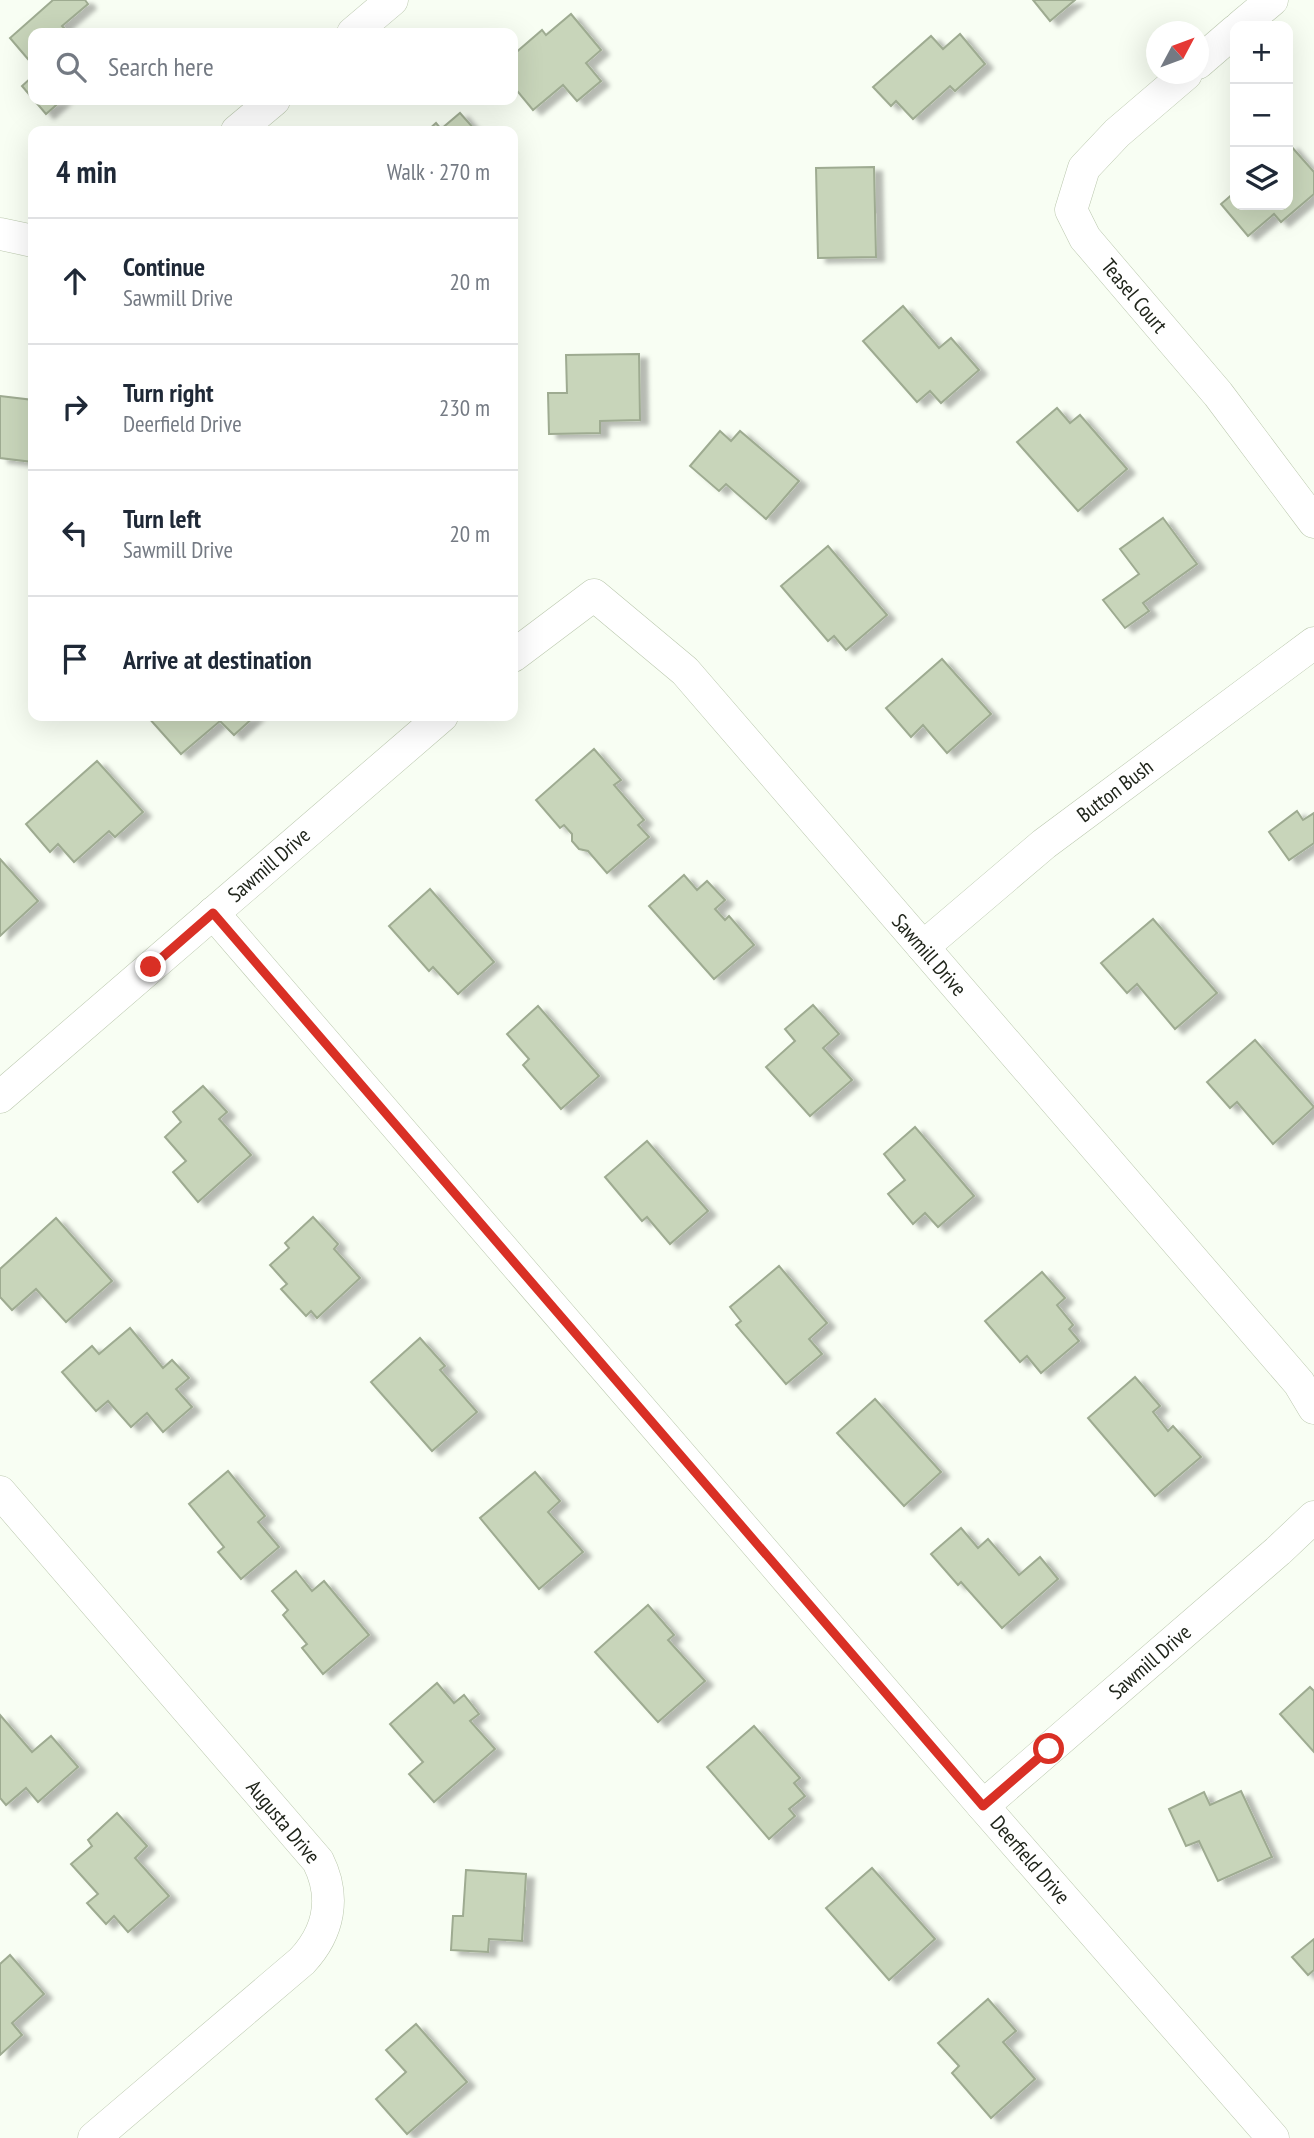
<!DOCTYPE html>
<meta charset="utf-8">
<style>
:root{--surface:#fff;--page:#f2f2f3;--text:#1f2937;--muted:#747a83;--line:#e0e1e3}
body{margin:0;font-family:"PT Sans Narrow",sans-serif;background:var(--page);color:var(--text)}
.controls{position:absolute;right:21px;top:21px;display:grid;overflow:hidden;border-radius:14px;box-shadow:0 7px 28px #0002}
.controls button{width:63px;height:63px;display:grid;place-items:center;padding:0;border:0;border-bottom:2px solid var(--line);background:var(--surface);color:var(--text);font:35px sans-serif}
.compass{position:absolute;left:1146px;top:21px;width:63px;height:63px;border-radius:50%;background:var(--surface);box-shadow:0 7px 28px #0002;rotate:49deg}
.stop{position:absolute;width:21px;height:21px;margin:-16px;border:5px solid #d93025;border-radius:50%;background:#fff}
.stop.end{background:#d93025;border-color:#fff;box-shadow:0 2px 7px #0008}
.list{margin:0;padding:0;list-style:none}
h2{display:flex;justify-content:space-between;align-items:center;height:91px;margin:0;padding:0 28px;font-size:30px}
h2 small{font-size:23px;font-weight:400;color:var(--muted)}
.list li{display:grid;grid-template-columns:46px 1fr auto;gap:21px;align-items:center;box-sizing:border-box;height:126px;padding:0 28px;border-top:2px solid var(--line)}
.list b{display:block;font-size:26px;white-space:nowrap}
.list p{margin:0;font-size:23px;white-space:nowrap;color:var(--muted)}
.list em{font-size:23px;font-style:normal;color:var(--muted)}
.icon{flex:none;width:38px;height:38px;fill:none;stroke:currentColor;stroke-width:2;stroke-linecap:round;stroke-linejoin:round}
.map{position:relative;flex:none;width:1314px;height:2138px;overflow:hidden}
.search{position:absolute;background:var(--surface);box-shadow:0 7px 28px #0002;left:28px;top:28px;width:490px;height:77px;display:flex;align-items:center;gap:18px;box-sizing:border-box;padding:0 24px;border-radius:14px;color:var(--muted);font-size:26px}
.panel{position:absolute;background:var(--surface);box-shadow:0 7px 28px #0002;left:28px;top:126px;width:490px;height:595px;border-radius:14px}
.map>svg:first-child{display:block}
.building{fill:#c8d5ba;stroke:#9eab91;stroke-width:2;filter:url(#shadow)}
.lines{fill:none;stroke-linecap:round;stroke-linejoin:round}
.street-casing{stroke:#bbc8ae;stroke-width:33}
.street{stroke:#fff;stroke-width:32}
.route{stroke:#d93025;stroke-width:9}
.labels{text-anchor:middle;stroke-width:7;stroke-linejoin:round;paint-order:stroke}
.street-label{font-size:21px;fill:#20251b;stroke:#fff}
</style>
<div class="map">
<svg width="1314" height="2138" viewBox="0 0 1314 2138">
<defs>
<filter id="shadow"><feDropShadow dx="8" dy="4.5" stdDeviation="2" flood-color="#0004"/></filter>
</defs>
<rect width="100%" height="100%" fill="#f8fef3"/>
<g class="building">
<polygon points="53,0 85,0 88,4 62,26 69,33 33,33 33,65 10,38"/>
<polygon points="1033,0 1075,0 1050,21"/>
<polygon points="571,14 601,50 586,63 601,81 577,101 563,85 533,110 513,86 513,55 542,30 546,35"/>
<polygon points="960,34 985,64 955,91 950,86 913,119 896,101 891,106 873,87 931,36 943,49"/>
<polygon points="33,76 33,99 22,86"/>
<polygon points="34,100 62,100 46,114"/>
<polygon points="460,113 476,131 427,131 436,123 441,129"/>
<polygon points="1290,145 1314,172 1314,194 1281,222 1274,214 1248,236 1221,204 1235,192 1235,205 1288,205 1288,147"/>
<polygon points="874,167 876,257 818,258 816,168"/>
<polygon points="903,306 939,348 951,338 979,370 941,403 930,391 917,402 863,341"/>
<polygon points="639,354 640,420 600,421 600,433 549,434 548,393 567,393 566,355"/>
<polygon points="0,396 33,400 33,462 0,458"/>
<polygon points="1057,408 1070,423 1080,415 1127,469 1078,511 1017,442"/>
<polygon points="720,431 731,441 740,431 799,481 766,519 726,484 719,491 690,466"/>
<polygon points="1163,518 1197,564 1143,603 1149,611 1125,628 1103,600 1139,574 1120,549"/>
<polygon points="828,546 887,615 846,650 834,636 828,641 781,586"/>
<polygon points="942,659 991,714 947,753 923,725 911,737 886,708"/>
<polygon points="147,716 255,716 234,735 220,721 181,754"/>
<polygon points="594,749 621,780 614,785 644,820 638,825 649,837 607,873 588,851 579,849 572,841 572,834 564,825 560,828 536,800"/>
<polygon points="97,761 143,812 115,837 109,831 74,862 58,844 50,852 26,824"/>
<polygon points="1297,811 1303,820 1314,813 1314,843 1289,860 1269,832"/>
<polygon points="0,859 38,901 0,936"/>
<polygon points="684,875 697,890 707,881 725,900 715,909 725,920 729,916 754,945 714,979 649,906"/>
<polygon points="430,889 494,962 458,994 433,967 429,971 389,926"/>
<polygon points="1153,919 1217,993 1175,1029 1137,984 1127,993 1101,963"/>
<polygon points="813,1005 839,1034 823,1048 852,1080 810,1116 766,1067 795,1041 785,1029"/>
<polygon points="538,1006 599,1076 561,1109 523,1065 529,1059 507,1034"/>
<polygon points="1255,1040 1314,1107 1273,1144 1237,1102 1230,1108 1207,1082"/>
<polygon points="203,1086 227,1112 219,1119 251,1155 198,1202 173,1172 186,1161 165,1137 181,1122 173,1112"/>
<polygon points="915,1127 974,1196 938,1227 925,1213 913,1224 888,1194 905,1180 884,1154"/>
<polygon points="647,1141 708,1211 670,1244 647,1217 642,1221 605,1177"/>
<polygon points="313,1217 338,1244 334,1249 360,1278 317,1318 311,1311 306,1316 281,1289 287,1284 270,1265 289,1248 285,1243"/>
<polygon points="56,1218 112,1281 66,1322 36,1289 12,1310 0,1297 0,1269"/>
<polygon points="779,1266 827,1323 809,1339 822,1354 786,1384 736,1325 741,1321 730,1307"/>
<polygon points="1042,1272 1065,1298 1057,1305 1073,1325 1069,1329 1079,1341 1041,1373 1027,1356 1020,1362 985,1321"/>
<polygon points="130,1328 163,1368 172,1360 189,1378 176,1389 192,1407 163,1432 147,1413 131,1427 108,1401 96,1411 62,1372 92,1346 99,1354"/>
<polygon points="420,1338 445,1366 440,1370 477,1412 432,1451 371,1382"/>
<polygon points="1135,1377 1160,1406 1153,1412 1168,1431 1173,1426 1201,1457 1155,1496 1088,1418"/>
<polygon points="875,1399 941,1472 904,1506 837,1433"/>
<polygon points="228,1471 265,1516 258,1522 279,1547 241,1579 218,1552 224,1547 189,1504"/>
<polygon points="535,1472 560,1501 548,1512 583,1552 539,1589 480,1518"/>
<polygon points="961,1528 978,1548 988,1539 1019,1575 1040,1557 1058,1579 1002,1628 961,1582 958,1585 931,1554"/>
<polygon points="296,1571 312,1591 324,1581 369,1635 323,1674 302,1648 307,1644 283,1615 288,1610 272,1591"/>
<polygon points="648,1605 674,1635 668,1640 705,1681 658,1722 595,1652"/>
<polygon points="437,1683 454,1703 464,1695 479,1714 470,1721 495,1749 434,1802 409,1774 423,1762 390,1724"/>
<polygon points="1310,1687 1314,1691 1314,1752 1280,1714"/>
<polygon points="0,1715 32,1752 51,1736 78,1767 38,1802 26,1788 6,1805 0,1798"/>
<polygon points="754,1726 800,1778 794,1783 805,1796 789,1809 795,1816 769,1839 707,1767"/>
<polygon points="1241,1791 1272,1857 1218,1881 1199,1841 1186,1846 1169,1809 1204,1792 1210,1805"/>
<polygon points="117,1813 147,1846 135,1858 169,1896 128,1932 114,1916 106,1924 87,1903 98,1894 71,1864 92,1846 88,1840"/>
<polygon points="872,1868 935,1939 889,1980 826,1908"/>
<polygon points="466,1870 526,1874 522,1941 489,1939 488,1952 451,1950 453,1916 463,1916"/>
<polygon points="1314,1939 1314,1970 1308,1975 1292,1957"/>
<polygon points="10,1955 44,1994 12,2023 22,2035 0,2055 0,1964"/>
<polygon points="988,1999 1016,2031 1003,2042 1035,2079 991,2118 952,2073 959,2066 938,2043"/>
<polygon points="416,2024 467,2082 407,2134 376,2099 406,2072 386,2050"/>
</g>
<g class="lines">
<g class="street-casing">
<g id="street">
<polyline points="1241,26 1272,0"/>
<polyline points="353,33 392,0"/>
<polyline points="1198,63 1235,31"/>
<polyline points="1186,74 1117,133 1084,168 1071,210 1085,238 1218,394 1314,522"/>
<polyline points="237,131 274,100"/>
<polyline points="0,234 33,241"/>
<polyline points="513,656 594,595 685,671 1299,1383 1314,1408"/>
<polyline points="213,913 983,1806 1273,2138"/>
<polyline points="923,947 1044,844 1314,643"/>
<polyline points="0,1097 442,716"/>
<path d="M 0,1492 L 318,1861 C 336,1897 329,1932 302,1961 L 94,2138"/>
<polyline points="983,1806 1278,1551 1314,1517"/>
</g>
</g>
<use href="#street" class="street"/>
</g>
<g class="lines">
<polyline class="route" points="151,967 213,913 983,1806 1049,1749"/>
</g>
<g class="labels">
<g class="street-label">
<text transform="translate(1134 296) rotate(50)" y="7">Teasel Court</text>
<text transform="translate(1115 791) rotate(-37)" y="7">Button Bush</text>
<text transform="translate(269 865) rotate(-41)" y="7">Sawmill Drive</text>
<text transform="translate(929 955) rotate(49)" y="7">Sawmill Drive</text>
<text transform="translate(1150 1662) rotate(-41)" y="7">Sawmill Drive</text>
<text transform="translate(283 1822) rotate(50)" y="7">Augusta Drive</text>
<text transform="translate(1030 1860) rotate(49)" y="7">Deerfield Drive</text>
</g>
</g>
</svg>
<div class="controls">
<button>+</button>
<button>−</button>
<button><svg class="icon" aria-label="layers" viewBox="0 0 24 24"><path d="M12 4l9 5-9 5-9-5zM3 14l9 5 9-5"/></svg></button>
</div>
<svg class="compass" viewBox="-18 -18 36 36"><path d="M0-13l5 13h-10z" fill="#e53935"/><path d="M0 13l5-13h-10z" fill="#747a83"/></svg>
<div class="stop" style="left:1049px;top:1749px"></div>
<div class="stop end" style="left:151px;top:967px"></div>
<div class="search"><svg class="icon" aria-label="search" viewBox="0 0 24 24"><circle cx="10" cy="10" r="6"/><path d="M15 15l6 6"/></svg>Search here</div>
<section class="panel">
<h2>4 min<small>Walk · 270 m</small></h2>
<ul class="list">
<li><svg class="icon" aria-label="ahead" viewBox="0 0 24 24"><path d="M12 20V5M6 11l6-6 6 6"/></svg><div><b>Continue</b><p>Sawmill Drive</p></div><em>20 m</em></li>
<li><svg class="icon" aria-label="right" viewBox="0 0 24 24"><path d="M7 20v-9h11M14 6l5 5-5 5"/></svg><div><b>Turn right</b><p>Deerfield Drive</p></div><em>230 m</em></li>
<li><svg class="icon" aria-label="left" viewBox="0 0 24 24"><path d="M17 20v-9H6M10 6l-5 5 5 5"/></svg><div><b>Turn left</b><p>Sawmill Drive</p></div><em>20 m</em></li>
<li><svg class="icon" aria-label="arrive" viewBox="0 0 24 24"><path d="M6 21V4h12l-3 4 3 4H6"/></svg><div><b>Arrive at destination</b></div></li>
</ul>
</section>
</div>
